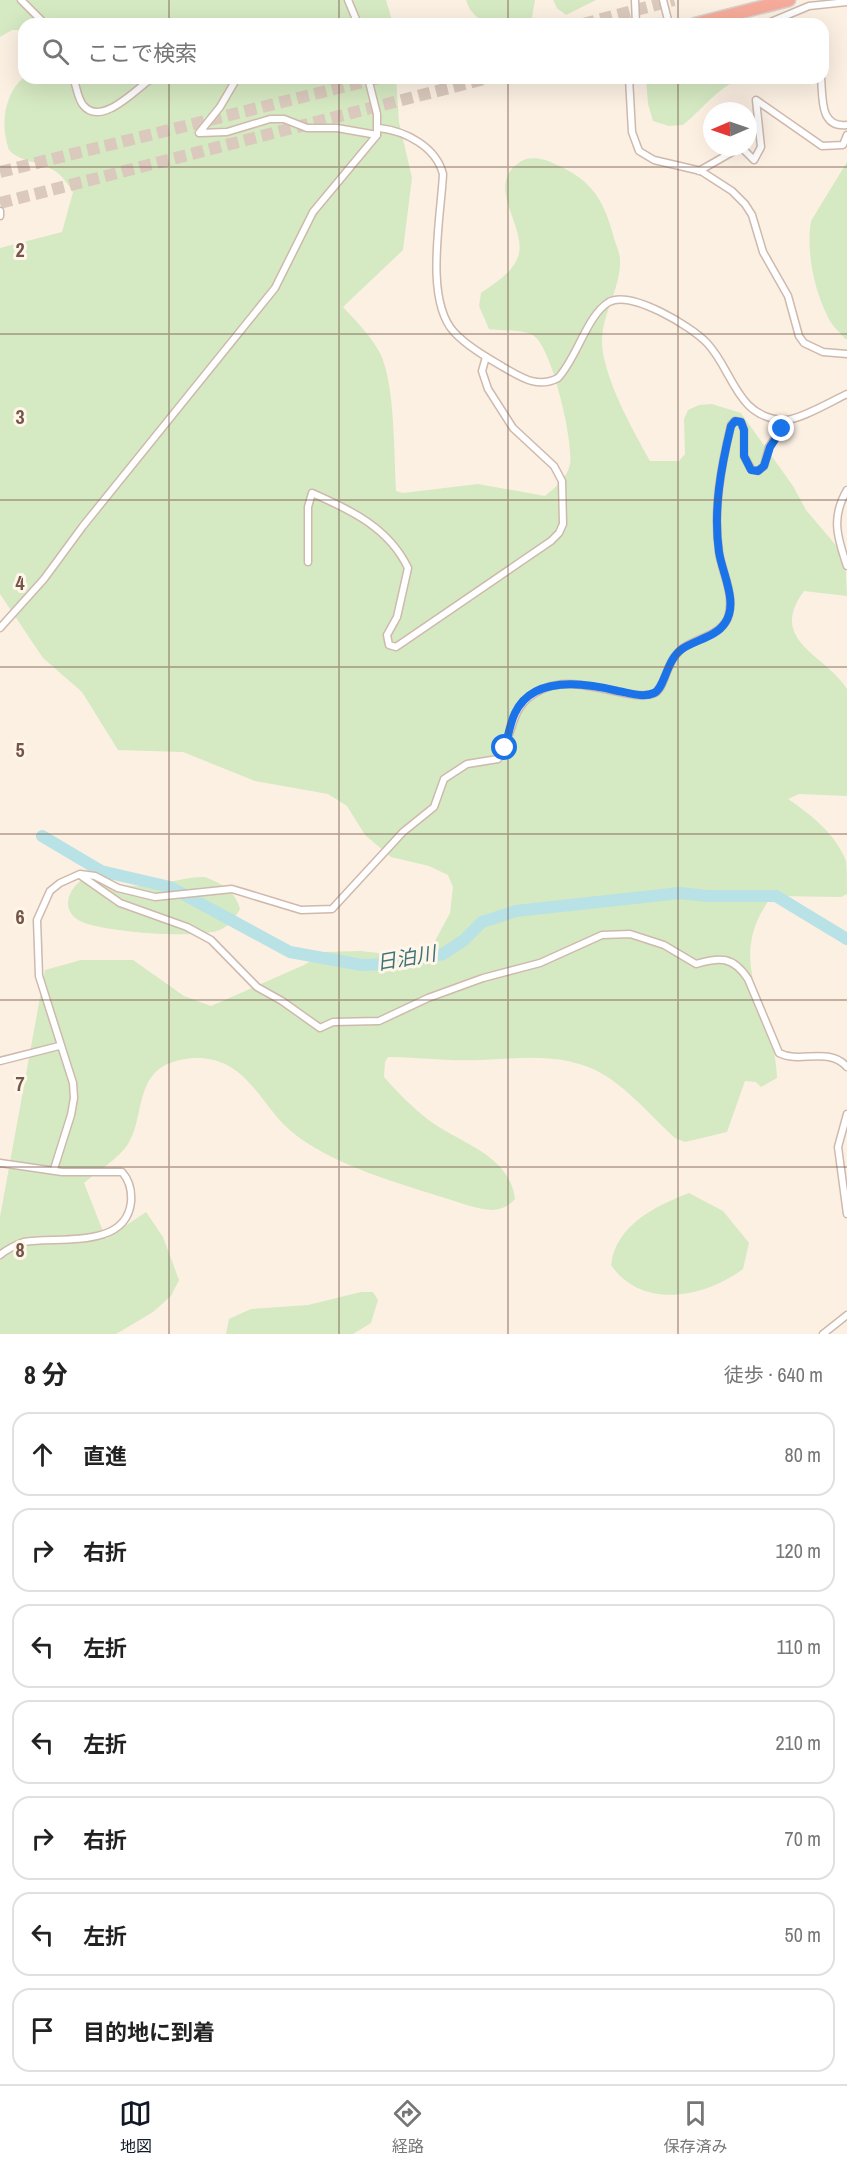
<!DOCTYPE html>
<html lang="ja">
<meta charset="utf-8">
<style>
:root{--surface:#fff;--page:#f2f2f2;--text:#222;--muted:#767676;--line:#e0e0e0;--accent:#111827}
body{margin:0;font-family:"Archivo Narrow","Noto Sans JP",sans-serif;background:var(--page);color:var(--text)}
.compass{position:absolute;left:703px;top:102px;width:54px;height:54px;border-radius:50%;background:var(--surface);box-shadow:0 6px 24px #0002;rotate:268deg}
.stop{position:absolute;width:18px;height:18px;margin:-14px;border:4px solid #1a73e8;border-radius:50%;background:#fff}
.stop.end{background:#1a73e8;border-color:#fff;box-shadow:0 2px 6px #0008}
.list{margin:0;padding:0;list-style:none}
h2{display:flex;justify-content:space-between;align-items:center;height:78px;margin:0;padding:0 24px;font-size:26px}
h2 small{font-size:20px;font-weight:400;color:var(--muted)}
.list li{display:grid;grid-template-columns:39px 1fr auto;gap:18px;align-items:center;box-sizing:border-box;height:84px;margin:0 12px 12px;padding:0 12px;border:2px solid var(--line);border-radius:18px}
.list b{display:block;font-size:22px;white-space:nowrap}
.list em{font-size:20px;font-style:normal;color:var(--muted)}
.icon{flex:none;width:33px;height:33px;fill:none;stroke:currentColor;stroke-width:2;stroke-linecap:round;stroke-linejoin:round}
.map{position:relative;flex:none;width:847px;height:1334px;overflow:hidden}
.search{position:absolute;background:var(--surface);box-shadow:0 6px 24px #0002;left:18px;right:18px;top:18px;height:66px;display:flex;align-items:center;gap:15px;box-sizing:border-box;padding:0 21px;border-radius:18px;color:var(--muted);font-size:22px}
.sheet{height:750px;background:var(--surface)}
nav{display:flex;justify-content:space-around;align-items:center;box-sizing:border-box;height:84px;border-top:2px solid var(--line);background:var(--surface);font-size:16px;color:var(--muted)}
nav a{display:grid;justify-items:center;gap:3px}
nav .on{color:var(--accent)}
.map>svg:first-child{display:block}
.green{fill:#d5e9c2}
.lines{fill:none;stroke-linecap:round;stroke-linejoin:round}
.river{stroke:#b8e2e5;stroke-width:12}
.highway-tunnel{stroke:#dac9bc;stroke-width:12;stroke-dasharray:12 6;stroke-linecap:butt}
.street-casing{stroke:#cfb9ad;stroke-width:9}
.highway-casing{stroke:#d8cfcc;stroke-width:15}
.street{stroke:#fff;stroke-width:6}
.highway{stroke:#f6ab9a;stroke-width:12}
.route{stroke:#1a73e8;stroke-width:8}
.grid{fill:none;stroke:#745549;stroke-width:1.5;stroke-opacity:0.55}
.labels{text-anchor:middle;stroke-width:6;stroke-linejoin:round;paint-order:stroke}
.water-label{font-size:20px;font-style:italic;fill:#3d7479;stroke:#fff5e9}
.grid-label{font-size:20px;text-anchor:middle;font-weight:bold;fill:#745549;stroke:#fff5e9;stroke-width:6;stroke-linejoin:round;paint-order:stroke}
</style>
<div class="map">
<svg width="847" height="1334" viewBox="0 0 847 1334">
<rect width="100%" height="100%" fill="#fcf0e3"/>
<g class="green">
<polygon points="0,0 386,0 393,24 24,24 24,30 12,30 0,37"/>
<path d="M 466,0 L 535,0 L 531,24 C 505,24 475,30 466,0 Z"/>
<polygon points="553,0 596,0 566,15 557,8"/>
<path d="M 24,77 L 396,78 L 399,122 L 412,178 L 403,250 L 343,307 C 357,322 372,337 381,355 C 395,387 394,454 396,491 L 403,493 L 478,484 L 545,496 C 555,488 568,477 570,464 C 574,443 552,348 534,336 C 525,329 501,331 489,329 L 479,306 L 481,293 C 494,283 510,275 517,259 C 531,230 482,186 520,162 C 530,155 545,159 555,164 C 592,180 604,200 614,238 C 616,245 620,253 620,260 C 621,292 597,319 603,353 C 610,390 632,428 650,461 L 679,461 L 685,454 L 684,419 L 688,410 L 699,405 L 712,404 L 741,413 L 793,486 L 806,510 L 845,556 L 847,596 L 804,591 C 767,641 825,654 847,689 L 847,796 L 799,794 L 788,799 C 810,814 836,834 846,861 C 847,870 847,884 847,894 L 841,897 L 772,896 C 721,964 775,1008 777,1078 L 761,1087 L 756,1082 L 745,1081 L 727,1132 L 685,1142 L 675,1138 C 654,1119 630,1091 606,1076 C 557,1046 502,1063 448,1060 C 428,1059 408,1057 388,1057 L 385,1062 L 384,1077 C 398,1093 413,1108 430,1121 C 461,1144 509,1154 515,1199 C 509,1206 501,1210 492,1210 C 477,1209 461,1203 448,1199 C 398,1183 339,1167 297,1136 C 269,1116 257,1081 227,1065 C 210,1056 189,1056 170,1063 C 135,1076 144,1120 128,1144 C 120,1157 96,1173 84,1183 L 106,1239 L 146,1212 L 163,1237 L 179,1280 L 171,1296 L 153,1312 L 116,1334 L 0,1334 L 0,1217 L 45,970 L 81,960 L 133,960 L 184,996 L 211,1006 L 304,965 L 324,952 L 360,951 L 406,956 L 420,952 L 435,941 L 450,913 L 453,887 L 448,875 L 429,866 L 391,857 L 365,835 L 347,806 L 328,794 L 255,781 L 183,752 L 118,750 L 82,692 L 43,658 L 0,594 L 0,248 L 62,232 L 73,192 C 68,185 62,175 55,171 C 42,162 19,162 9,150 C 0,125 4,94 24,77 Z"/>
<path d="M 646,78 L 744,78 C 718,86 704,108 683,125 L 669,126 L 653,121 L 648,104 Z"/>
<path d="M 847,162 L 847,339 L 845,339 C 840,332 831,325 828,317 C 814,290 806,251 811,221 Z"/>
<path d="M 205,877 C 222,884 235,890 240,909 C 235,917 231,924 222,929 C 201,940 101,932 80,921 C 61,911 67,890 82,880 C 101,880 120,886 139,886 C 162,887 181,876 205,877 Z"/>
<path d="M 689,1193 L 723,1211 L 749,1243 L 743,1269 C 704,1298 642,1310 611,1265 C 615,1226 655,1206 689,1193 Z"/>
<polygon points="361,1292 373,1292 378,1300 371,1323 353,1334 226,1334 229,1319 251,1309 308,1305"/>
</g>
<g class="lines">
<polyline class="river" points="42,836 101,871 170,887 290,952 362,965 390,964 443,954 464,940 482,922 516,911 680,893 707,896 776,896 847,939"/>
<g class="highway-tunnel">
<polyline points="583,24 674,0"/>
<polyline points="0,172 379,78"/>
<polyline points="0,203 488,78"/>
</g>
<g class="street-casing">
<g id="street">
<polyline points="21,0 45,24"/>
<polyline points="348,0 358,24"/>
<polyline points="635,0 636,24"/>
<polyline points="663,0 669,24"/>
<polyline points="766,24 809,6 847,2"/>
<path d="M 73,78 C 77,87 77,97 83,105 C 101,128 137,88 152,78"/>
<polyline points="237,78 220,107 199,133 227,132 270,119 284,119 307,128 337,128 377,135"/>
<polyline points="629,78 632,132 639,151 654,160 701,171 732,191 745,204 752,215 763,252 788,296 799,336 804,343 823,352 847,354"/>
<path d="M 821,78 C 823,97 819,128 847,125"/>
<path d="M 379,128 C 406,131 436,147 443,174 C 441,217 424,299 454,332 C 467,346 486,357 503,367 C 521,377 537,389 558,378 C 577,358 587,315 609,302 C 631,290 691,326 707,343 C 733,370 736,418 784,420 C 798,421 832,401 847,394"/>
<polyline points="741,147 754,160 761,147 756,100 822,146 843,145 847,135"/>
<polyline points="699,171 741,147"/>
<polyline points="0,211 0,216"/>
<path d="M 847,490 C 831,517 837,537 847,566"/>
<path d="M 308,562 L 308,507 L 312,493 C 351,510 389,528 408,568 L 397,617 L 387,635 L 389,645 L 396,647 L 551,541 L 559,533 L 563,524 L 562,481 L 554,466 L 513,428 L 488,389 L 482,371 L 486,357"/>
<polyline points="0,628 44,579 83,526 275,288 313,212 377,135 377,114 368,78"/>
<path d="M 80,875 L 120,903 L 187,927 L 211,940 L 257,987 L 282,1001 L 320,1028 L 333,1022 L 379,1021 L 428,998 L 483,978 L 540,963 L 602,935 L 630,934 L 664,945 L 696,964 C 720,957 733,956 748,979 L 779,1053 C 800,1064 829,1046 847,1067"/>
<polyline points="0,1061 59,1046"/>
<polyline points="847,1114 838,1147 847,1214"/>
<path d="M 0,1163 L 62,1172 L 122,1172 C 130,1181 132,1190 131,1202 C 126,1250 57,1236 24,1242 C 17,1244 6,1250 0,1255"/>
<path d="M 54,1169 L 71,1115 L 74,1098 L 73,1083 L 39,976 L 37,920 L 50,891 L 60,883 L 80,874 L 95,876 L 118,888 L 155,897 L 232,889 L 301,910 L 332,909 L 403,832 L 434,807 L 444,779 L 467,764 L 498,759 C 517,731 506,706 543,689 C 577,672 632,704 655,693 C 665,688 666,660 683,648 C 697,638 725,634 729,614 C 734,593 722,572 719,552 C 713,509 721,467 731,425 L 735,421 L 741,422 L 744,430 L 744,456 L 751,469 L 758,471 L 764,466 L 769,447 L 786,421"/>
<polyline points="823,1334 847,1315"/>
</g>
</g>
<g class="highway-casing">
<polyline id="highway" points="695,24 789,0"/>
</g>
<use href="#street" class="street"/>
<use href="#highway" class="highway"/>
</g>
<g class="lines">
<path class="route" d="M 505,748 C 508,737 510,723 515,713 C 533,675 586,683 618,691 C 629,693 643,698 654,693 C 665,688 666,660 682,649 C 695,640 716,637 725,623 C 739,603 722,573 719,552 C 713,510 721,467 731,426 L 735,421 L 741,422 L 744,430 L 744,456 L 751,470 L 758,471 L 764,466 L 770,447 L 782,429"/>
</g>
<path class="grid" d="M 169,0 L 169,24M 339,0 L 339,24M 508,0 L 508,24M 678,0 L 678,24M 169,78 L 169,1334M 339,78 L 339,1334M 508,78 L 508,1334M 678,78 L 678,1334M 0,167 L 847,167M 0,334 L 847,334M 0,500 L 847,500M 0,667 L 847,667M 0,834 L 847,834M 0,1000 L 847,1000M 0,1167 L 847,1167"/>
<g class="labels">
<g class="water-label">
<text transform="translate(406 958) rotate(-10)" y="7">日泊川</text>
</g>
</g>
<g class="grid-label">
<text x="20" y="257">2</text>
<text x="20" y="424">3</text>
<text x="20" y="590">4</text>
<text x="20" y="757">5</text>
<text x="20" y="924">6</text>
<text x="20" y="1091">7</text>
<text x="20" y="1257">8</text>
</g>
</svg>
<svg class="compass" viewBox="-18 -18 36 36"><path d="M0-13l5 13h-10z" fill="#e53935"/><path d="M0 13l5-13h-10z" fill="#767676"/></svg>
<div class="stop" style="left:505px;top:748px"></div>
<div class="stop end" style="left:782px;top:429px"></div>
<div class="search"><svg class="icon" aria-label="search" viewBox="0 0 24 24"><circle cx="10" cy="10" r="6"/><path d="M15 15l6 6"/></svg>ここで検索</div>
</div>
<section class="sheet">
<h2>8 分<small>徒歩 · 640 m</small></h2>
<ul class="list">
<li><svg class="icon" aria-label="ahead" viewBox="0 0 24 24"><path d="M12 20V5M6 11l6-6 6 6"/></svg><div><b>直進</b></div><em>80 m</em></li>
<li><svg class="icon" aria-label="right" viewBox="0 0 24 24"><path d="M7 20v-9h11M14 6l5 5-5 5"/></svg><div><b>右折</b></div><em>120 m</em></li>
<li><svg class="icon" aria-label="left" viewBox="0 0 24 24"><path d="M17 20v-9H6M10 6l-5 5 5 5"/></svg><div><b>左折</b></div><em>110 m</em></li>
<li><svg class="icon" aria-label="left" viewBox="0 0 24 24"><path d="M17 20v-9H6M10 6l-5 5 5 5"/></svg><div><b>左折</b></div><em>210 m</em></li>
<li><svg class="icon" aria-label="right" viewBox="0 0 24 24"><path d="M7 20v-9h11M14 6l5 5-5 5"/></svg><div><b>右折</b></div><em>70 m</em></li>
<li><svg class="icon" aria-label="left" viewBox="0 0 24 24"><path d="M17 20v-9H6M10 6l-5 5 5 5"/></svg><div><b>左折</b></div><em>50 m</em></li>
<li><svg class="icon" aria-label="arrive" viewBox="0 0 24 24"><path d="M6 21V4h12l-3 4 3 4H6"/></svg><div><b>目的地に到着</b></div></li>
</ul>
</section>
<nav>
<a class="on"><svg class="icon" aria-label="map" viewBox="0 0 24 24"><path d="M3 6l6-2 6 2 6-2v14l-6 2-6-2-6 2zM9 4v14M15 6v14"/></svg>地図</a>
<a><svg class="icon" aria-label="directions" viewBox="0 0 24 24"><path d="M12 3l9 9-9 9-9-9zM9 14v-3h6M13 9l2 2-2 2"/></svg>経路</a>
<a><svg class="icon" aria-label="saved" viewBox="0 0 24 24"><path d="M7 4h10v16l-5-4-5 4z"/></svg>保存済み</a>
</nav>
